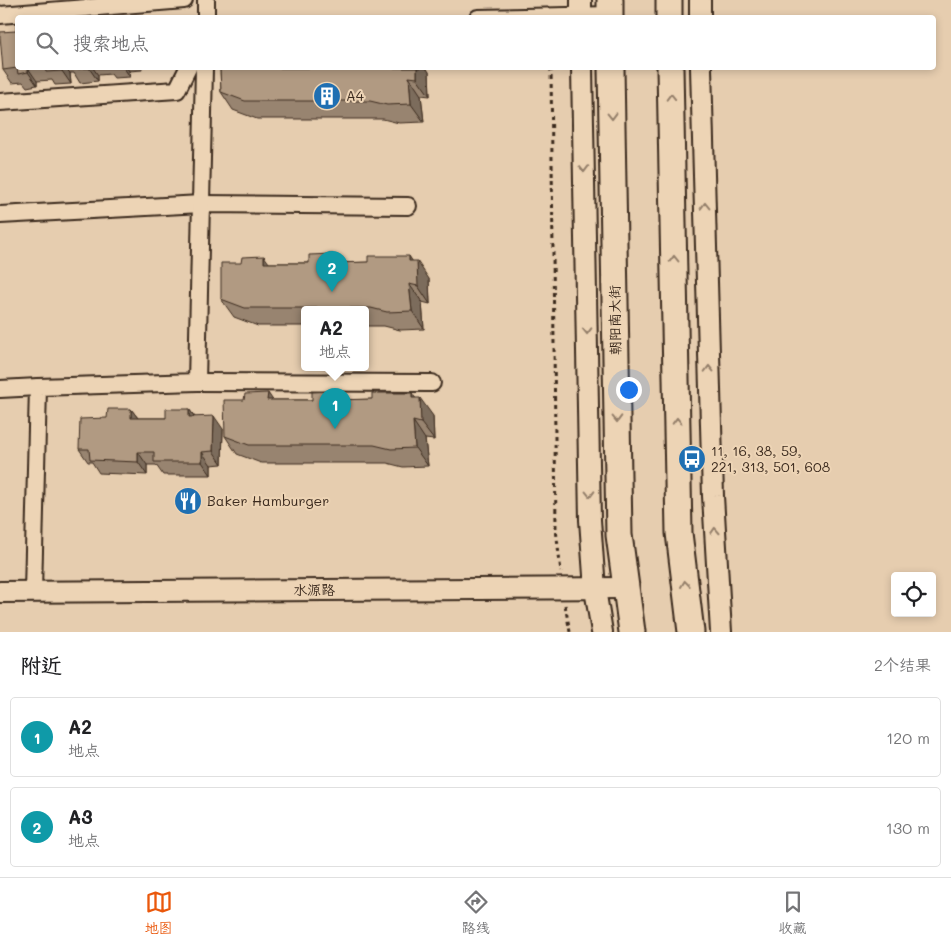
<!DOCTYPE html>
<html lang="zh">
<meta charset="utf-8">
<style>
:root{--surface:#fff;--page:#f6f6f6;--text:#202124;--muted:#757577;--line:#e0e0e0;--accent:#ea580c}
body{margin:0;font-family:Mali,"LXGW WenKai TC",sans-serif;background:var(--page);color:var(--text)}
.controls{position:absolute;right:15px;bottom:15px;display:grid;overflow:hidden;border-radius:5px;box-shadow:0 2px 8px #0003}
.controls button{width:45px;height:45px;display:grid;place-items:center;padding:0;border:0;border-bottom:1px solid var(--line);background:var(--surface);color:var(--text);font:25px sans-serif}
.you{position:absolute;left:628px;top:389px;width:18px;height:18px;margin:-12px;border:4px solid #fff;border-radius:50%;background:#1a73e8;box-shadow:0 0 0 8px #1a73e833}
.badge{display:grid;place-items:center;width:32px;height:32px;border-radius:50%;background:var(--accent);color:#fff;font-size:16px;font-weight:700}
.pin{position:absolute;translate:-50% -41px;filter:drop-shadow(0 1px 2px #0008)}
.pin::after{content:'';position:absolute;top:26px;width:18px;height:15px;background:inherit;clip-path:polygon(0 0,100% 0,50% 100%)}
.popup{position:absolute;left:301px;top:306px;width:68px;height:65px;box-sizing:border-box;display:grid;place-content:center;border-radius:5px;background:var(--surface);filter:drop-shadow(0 1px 4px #0005);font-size:16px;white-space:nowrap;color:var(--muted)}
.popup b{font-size:19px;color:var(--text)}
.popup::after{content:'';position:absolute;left:50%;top:100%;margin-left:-10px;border:10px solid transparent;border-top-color:var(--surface)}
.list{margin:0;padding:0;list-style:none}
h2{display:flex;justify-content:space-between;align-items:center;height:65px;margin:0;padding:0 20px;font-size:21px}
h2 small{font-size:16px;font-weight:400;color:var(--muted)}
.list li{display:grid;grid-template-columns:32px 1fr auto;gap:15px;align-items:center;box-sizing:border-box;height:80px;margin:0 10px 10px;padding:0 10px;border:1px solid var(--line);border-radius:5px}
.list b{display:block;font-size:19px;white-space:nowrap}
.list p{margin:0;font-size:16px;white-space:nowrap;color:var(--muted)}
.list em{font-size:16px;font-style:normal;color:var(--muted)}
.icon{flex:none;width:28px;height:28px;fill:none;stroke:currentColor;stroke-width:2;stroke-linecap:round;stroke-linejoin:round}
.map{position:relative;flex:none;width:951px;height:632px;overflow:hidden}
.search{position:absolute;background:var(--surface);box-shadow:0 2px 8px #0003;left:15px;right:15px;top:15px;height:55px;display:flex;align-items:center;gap:12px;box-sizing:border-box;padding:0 18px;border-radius:5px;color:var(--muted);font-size:19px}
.sheet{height:245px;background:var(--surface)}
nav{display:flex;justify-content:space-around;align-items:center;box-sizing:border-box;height:70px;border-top:1px solid var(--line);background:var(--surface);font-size:14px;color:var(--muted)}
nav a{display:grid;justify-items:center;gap:2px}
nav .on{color:var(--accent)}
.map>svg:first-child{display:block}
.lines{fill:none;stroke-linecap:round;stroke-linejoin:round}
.minor-casing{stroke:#3b2a1e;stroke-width:20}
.tertiary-casing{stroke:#3b2a1e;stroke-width:24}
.primary-casing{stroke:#3b2a1e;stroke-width:29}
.path{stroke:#3b2a1e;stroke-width:3;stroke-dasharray:4 4;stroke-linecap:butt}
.minor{stroke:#edd4b5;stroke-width:16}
.tertiary{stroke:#edd4b5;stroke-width:20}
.primary{stroke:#edd4b5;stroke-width:25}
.wall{fill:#988470;stroke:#3b2a1e}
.shaded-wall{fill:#7c6c5b;stroke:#3b2a1e}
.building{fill:#b19a82;stroke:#3b2a1e}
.oneway{stroke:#947f6a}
.labels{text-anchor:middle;stroke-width:4;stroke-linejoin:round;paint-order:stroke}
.poi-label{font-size:14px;fill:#3b2a1e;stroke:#edd4b5;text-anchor:start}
.street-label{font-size:14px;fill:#3b2a1e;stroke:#edd4b5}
</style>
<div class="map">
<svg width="951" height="632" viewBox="0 0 951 632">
<rect width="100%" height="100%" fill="#e6cdaf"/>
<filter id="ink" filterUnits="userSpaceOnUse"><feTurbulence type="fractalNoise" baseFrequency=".02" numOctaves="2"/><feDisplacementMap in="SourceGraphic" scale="10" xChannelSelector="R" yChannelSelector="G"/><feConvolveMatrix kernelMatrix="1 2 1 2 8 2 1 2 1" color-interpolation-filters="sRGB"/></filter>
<g filter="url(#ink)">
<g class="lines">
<g class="minor-casing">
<g id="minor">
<polyline points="0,15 184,0"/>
<polyline points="206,18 206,0"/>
<polyline points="478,18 610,15"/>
<polyline points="0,102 177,90 188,68"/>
<polyline points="0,215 201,204 408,206"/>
<polyline points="197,382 432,383"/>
<polyline points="0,389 38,387"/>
<polyline points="33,592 38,387 197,382 204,68"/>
</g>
</g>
<g class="tertiary-casing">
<g id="tertiary">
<polyline points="581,0 581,18"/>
<polyline points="700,0 700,18"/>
<polyline points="582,68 590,520 595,589 602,632"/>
<polyline points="701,68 713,496 721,632"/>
<polyline points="0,592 627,588"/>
</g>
</g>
<g class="primary-casing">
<g id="primary">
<polyline points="610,0 610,18"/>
<polyline points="669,0 669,18"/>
<polyline points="611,68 619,535 632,632"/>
<polyline points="670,68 679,533 691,632"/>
</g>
</g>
<g class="path">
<polyline points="551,68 556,529 561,572"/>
<polyline points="565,605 570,632"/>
</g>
<use href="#minor" class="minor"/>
<use href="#tertiary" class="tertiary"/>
<use href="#primary" class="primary"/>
</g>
<g class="wall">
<polygon points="16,31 18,68 142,68 142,70 129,71 130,77 114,78 111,74 98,75 98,81 80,83 74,73 70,73 71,84 55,85 52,80 37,81 37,85 27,87 23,82 12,83 3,70"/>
<polygon points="220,68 426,68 429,72 430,96 421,95 424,122 399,123 383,119 257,119 233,110 221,92"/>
<polygon points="412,261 429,279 430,304 422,302 424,329 400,330 384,326 365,326 365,310 305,310 305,326 258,326 234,317 221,299 241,263 339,263"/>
<polygon points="416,398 433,416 434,440 425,439 428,466 403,467 387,463 261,463 237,454 225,436 244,400 342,400"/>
<polygon points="131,409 138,418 166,418 189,409 195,417 223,429 222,464 211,465 211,475 163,475 156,465 147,465 147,475 99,473 92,462 88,462 79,449 107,418"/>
</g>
<g class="shaded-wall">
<polygon points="28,68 37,81 37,85 28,72"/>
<polygon points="61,68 65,68 70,73 71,84 62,71"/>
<polygon points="89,68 93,68 98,75 98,81"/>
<polygon points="124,68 127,68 129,71 130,77"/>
<polygon points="417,68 426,68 429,72 430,96 417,78"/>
<polygon points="409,77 421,95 424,122 411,104"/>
<polygon points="333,254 345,272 332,263"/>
<polygon points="264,256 277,274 264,263"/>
<polygon points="409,256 417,268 417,261 429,279 430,304 418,286 409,261"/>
<polygon points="409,284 422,302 424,329 412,311"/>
<polygon points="336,391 349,409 335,400"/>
<polygon points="268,393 280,411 267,400"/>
<polygon points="412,393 420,405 420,398 433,416 434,440 421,423 412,398"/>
<polygon points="131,409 141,422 131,418"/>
<polygon points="189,409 198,422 189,417"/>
<polygon points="214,416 223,429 222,464 213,451"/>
<polygon points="413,421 425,439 428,466 415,448"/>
<polygon points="138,452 147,465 147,475 138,462"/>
<polygon points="202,452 211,465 211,475 202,462"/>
</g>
<g class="building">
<polygon points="16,25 18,25 18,68 32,68 28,68 28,72 18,74 17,68 3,70 0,36 0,32 16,31"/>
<polygon points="45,68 61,68 62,71 46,72"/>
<polygon points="71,68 89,68 71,70"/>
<polygon points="220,68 417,68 417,78 409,77 411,104 387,105 370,101 245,101 221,92"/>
<polygon points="333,254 332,263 368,262 368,256 409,256 409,261 417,261 418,286 409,284 412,311 387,312 371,308 245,308 221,299 221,263 241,263 242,257 264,256 264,263 309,263 309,255"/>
<polygon points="336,391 335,400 372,399 372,393 412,393 412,398 420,398 421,423 413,421 415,448 391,449 374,445 249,445 225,436 224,400 244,400 245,394 268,393 267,400 312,400 312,392"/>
<polygon points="108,409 131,409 131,418 166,418 166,409 189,409 189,417 214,416 213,451 202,452 202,462 154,462 154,452 138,452 138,462 90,460 89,449 79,449 80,419 107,418"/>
</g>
<defs><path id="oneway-chevron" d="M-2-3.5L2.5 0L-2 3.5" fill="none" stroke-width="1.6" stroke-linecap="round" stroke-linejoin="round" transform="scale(1.25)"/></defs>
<g class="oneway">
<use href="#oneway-chevron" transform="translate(671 97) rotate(-91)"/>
<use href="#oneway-chevron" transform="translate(612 116) rotate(89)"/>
<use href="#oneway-chevron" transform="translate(584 169) rotate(89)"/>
<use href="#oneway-chevron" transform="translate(705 206) rotate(-91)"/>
<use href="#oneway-chevron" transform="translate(674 259) rotate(-91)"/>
<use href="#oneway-chevron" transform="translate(587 331) rotate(89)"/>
<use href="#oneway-chevron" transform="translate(709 369) rotate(-91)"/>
<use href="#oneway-chevron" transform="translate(617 419) rotate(89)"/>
<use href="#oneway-chevron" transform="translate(677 421) rotate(-91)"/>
<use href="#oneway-chevron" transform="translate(590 494) rotate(89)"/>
<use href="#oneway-chevron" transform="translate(715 531) rotate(-93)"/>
<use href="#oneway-chevron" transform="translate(685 584) rotate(-97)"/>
</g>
</g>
<defs>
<g id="building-disc" transform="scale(1.4375)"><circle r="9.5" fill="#1f6fb2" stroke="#edd4b5"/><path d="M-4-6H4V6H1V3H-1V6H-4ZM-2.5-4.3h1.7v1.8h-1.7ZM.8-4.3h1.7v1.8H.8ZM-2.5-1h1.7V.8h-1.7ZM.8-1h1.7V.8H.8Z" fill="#fff"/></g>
<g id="bus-disc" transform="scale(1.4375)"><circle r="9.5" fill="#1f6fb2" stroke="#edd4b5"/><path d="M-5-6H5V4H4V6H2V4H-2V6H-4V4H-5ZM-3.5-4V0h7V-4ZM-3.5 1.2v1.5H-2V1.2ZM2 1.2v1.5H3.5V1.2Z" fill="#fff"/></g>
<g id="restaurant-disc" transform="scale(1.4375)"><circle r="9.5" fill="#1f6fb2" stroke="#edd4b5"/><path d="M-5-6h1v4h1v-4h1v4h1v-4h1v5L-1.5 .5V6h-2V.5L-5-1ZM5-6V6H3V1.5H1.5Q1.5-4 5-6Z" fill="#fff"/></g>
</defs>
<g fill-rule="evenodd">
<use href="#building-disc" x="327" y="96"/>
<use href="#bus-disc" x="692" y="459"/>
<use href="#restaurant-disc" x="188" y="501"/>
</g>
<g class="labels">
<g class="poi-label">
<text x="346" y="101">A4</text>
<text x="711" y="456">11, 16, 38, 59,<tspan x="711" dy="16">221, 313, 501, 608</tspan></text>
<text x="207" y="506">Baker Hamburger</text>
</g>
<g class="street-label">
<text transform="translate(615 320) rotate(-91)" y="5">朝阳南大街</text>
<text x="314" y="595">水源路</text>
</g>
</g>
</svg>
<div class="controls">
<button><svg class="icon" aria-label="locate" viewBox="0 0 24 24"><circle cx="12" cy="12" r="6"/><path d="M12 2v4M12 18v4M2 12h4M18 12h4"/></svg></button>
</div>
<div class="you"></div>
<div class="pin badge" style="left:335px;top:429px;background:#0f9aa8">1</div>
<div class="popup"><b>A2</b>地点</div>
<div class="pin badge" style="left:332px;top:292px;background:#0f9aa8">2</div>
<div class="search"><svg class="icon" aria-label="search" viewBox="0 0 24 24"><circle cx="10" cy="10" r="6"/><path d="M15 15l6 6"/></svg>搜索地点</div>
</div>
<section class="sheet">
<h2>附近<small>2个结果</small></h2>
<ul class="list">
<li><span class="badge" style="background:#0f9aa8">1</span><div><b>A2</b><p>地点</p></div><em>120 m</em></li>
<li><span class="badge" style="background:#0f9aa8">2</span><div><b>A3</b><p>地点</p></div><em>130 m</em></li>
</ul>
</section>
<nav>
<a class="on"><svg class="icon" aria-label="map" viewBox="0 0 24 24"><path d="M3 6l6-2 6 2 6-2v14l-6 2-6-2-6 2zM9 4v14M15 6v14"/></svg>地图</a>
<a><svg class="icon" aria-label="directions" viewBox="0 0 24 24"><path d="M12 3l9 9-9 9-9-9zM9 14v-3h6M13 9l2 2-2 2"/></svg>路线</a>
<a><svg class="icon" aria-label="saved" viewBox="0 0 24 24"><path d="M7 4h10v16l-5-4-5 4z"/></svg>收藏</a>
</nav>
